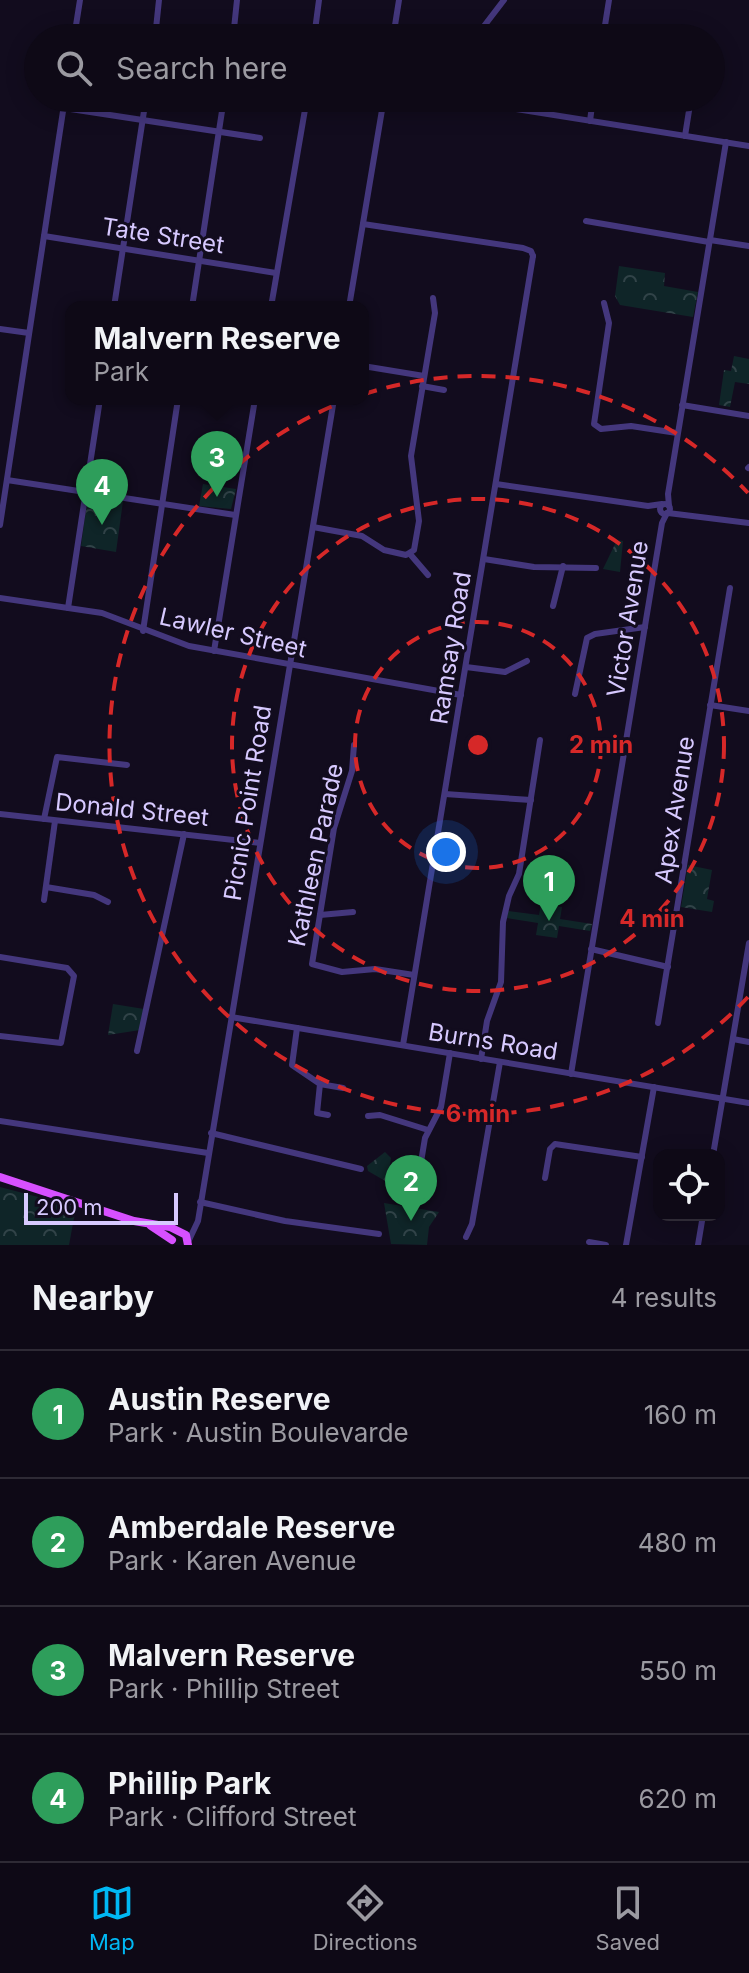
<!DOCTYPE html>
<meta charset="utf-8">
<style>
:root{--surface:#0e0916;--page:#1c1723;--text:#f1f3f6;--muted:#9b9aa1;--line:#2e2a35;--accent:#00b8f4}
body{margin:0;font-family:Inter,sans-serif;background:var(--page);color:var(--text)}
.controls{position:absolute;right:24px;bottom:24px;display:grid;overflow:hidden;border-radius:16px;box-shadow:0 4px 20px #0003}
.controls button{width:72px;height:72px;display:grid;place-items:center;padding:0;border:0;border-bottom:2px solid var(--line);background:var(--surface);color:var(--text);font:40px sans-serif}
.scale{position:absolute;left:24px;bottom:20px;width:154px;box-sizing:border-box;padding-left:8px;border:4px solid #d7c9ff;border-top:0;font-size:22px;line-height:28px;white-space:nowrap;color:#d7c9ff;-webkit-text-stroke:6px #120c1e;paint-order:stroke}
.you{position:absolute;left:446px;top:852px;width:28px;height:28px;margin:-20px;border:6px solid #fff;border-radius:50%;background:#1a73e8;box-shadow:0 0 0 12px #1a73e833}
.badge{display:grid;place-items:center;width:52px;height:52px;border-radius:50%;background:var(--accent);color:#fff;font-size:26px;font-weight:700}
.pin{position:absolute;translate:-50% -66px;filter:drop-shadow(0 2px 4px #0008)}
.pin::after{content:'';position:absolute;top:42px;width:28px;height:24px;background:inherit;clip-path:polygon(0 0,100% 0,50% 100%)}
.popup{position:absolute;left:65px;top:301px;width:304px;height:104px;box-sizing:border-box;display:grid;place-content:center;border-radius:16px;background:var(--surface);filter:drop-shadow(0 2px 6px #0005);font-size:26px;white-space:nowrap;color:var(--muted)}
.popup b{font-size:30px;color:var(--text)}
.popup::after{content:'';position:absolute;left:50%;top:100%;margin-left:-16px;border:16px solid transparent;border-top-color:var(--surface)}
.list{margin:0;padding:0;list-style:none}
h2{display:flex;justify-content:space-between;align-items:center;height:104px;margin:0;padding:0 32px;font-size:34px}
h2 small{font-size:26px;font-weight:400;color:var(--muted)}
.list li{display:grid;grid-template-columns:52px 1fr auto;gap:24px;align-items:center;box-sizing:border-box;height:128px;padding:0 32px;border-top:2px solid var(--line)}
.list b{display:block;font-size:30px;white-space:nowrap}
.list p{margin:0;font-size:26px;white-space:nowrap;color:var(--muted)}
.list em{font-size:26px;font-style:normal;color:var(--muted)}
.icon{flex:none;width:44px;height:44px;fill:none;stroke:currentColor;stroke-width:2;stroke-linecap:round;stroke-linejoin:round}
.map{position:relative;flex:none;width:749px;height:1245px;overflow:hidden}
.search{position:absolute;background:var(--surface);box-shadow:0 4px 20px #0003;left:24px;right:24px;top:24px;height:88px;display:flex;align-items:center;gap:20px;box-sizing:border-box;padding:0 28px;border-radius:44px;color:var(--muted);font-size:30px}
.sheet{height:616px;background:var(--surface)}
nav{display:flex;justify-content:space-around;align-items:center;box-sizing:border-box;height:112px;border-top:2px solid var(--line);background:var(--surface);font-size:22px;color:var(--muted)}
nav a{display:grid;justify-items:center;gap:4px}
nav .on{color:var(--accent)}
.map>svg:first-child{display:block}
.park{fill:url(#park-crowns)}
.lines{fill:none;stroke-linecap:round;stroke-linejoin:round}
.minor{stroke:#44377d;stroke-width:6}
.major{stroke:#d750ff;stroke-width:8}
.ring{fill:none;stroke:#d62828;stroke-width:4;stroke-dasharray:14 10}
.labels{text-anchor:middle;stroke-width:6;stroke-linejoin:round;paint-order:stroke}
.street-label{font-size:24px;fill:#d7c9ff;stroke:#120c1e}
.centre{fill:#d62828;stroke:#120c1e;stroke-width:4}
.ring-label{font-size:24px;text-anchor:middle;font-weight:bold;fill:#d62828;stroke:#120c1e;stroke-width:6;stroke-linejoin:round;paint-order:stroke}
</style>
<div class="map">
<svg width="749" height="1245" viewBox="0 0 749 1245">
<defs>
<pattern id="park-crowns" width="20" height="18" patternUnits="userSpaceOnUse" patternTransform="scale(2)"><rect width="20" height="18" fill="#0f2528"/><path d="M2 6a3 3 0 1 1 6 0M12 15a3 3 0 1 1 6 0" fill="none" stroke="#314348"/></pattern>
</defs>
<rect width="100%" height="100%" fill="#120c1e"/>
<g class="park">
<polygon points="619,266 665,273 664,286 698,292 693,317 620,305 615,296"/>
<polygon points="734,356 749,359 749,384 735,382 730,407 719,405 724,370 731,371"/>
<polygon points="203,484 236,489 231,509 199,506"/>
<polygon points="95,497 123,501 116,552 81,546 87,503"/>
<polygon points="617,540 623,541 620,572 603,569"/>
<polygon points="688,865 712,870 707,899 714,901 712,912 681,907"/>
<polygon points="541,904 562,907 560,919 592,924 590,931 559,926 557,938 536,935 538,923 507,918 508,911 539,915"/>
<polygon points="113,1004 144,1009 140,1030 108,1035"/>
<polygon points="385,1152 391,1158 387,1182 368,1171 367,1166"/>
<polygon points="0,1187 76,1207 69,1245 0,1245"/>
<polygon points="384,1203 439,1212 429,1227 427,1245 391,1244"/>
</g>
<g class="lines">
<g class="minor">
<polyline points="74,38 80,0"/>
<polyline points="155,38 159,0"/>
<polyline points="233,38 237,0"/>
<polyline points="314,38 319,0"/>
<polyline points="393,38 399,0"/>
<polyline points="479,38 481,30 504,0"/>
<polyline points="603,38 609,0"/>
<polyline points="700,38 701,34"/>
<polyline points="447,98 749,146"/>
<polyline points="64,108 260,138"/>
<polyline points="590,121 593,98"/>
<polyline points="685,136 691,98"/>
<polyline points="586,221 709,242"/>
<polyline points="363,224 523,248 531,251 533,256"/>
<polyline points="44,236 276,273"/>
<polyline points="710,240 749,246"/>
<polyline points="604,303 609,323 594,424 601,429 631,426 677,433"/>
<polyline points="114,307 146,98"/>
<polyline points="192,307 224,98"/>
<polyline points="271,307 307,98"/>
<polyline points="349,307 384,98"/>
<polyline points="0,329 29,333"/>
<polyline points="363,366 424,376"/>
<polyline points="422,386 444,390"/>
<polyline points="682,405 749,416"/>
<polyline points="748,468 749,467"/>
<polyline points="7,480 235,515"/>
<polyline points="496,484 648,506 662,504"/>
<circle cx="665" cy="509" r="5"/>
<polyline points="669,506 668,494 726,142"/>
<polyline points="668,513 749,523"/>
<polyline points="0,525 65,98"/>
<polyline points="313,527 362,536 384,550 406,555 414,550 419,521 411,456 435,313 433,298"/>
<polyline points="410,554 428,575"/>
<polyline points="484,559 534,567 596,568"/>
<polyline points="0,598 102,613 189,646 461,695"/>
<polyline points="553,606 563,566"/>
<polyline points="68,608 100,399"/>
<polyline points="143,631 178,399"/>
<polyline points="214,651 255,399"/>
<polyline points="466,667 505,672 527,661"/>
<polyline points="575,694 587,638 595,634 645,627"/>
<polyline points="710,705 749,711"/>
<polyline points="354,745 352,771 334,828 312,964 342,972 375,969 414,975"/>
<polyline points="445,794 531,800"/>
<polyline points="0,814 260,843"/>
<polyline points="44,819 57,757 127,765"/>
<polyline points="46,887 94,895 108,902"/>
<polyline points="44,900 55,821"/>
<polyline points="320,915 353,912"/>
<polyline points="591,949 668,967"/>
<polyline points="0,957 67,968 74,976 61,1043 0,1036"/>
<polyline points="231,1017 749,1103"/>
<polyline points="658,1023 730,588"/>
<polyline points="297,1028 292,1065 320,1084 317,1113 328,1115"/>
<polyline points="733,1039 749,1042"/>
<polyline points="403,1045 533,256"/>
<polyline points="137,1051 184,834"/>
<polyline points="481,1059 487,1021 501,982 503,922 509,896 519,874 540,740"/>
<polyline points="571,1074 662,523 667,513"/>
<polyline points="320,1084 343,1088"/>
<polyline points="368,1116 380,1115 428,1130"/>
<polyline points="0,1121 208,1153"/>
<polyline points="211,1133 361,1169"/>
<polyline points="713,1155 749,943"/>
<polyline points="545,1178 550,1149 555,1144 642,1157"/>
<polyline points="415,1198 425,1138 441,1107 450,1053"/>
<polyline points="200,1202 285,1221 379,1234"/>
<polyline points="466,1237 472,1224 500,1062"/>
<polyline points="189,1240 198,1221 334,399"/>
<polyline points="589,1242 606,1245"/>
<polyline points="626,1245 654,1087"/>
<polyline points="698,1245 703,1215"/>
</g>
<g class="major">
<polyline points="0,1177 134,1221 170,1227 186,1235 188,1245"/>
<polyline points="151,1226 172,1240"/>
</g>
</g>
<g class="ring">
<circle cx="478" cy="745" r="123"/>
<circle cx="478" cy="745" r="246"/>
<path d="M748 997A369 369 0 1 1 748 493"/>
</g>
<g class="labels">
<g class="street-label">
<text transform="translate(163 236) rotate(9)" y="8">Tate Street</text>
<text transform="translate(628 619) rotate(-81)" y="8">Victor Avenue</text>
<text transform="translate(233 633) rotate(13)" y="8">Lawler Street</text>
<text transform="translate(451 648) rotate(-81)" y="8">Ramsay Road</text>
<text transform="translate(248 803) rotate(-81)" y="8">Picnic Point Road</text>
<text transform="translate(132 810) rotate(6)" y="8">Donald Street</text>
<text transform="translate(675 810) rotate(-81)" y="8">Apex Avenue</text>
<text transform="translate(316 855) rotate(-78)" y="8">Kathleen Parade</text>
<text transform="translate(493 1042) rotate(9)" y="8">Burns Road</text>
</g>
</g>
<circle cx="478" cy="745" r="12" class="centre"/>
<g class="ring-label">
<text x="601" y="753">2 min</text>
<text x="652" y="927">4 min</text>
<text x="478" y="1122">6 min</text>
</g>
</svg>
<div class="controls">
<button><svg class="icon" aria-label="locate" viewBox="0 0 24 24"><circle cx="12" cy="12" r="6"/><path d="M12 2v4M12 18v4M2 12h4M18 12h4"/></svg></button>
</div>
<div class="scale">200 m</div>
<div class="you"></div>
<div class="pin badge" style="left:549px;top:921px;background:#2e9e5b">1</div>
<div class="pin badge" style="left:411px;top:1221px;background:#2e9e5b">2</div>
<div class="pin badge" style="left:217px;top:497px;background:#2e9e5b">3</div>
<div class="popup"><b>Malvern Reserve</b>Park</div>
<div class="pin badge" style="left:102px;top:525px;background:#2e9e5b">4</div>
<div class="search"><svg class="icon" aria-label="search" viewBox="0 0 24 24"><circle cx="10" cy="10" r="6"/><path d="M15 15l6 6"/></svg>Search here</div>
</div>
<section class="sheet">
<h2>Nearby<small>4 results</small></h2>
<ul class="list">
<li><span class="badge" style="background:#2e9e5b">1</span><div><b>Austin Reserve</b><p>Park · Austin Boulevarde</p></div><em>160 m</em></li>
<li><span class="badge" style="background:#2e9e5b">2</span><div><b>Amberdale Reserve</b><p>Park · Karen Avenue</p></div><em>480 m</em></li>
<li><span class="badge" style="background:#2e9e5b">3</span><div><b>Malvern Reserve</b><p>Park · Phillip Street</p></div><em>550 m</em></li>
<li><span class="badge" style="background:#2e9e5b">4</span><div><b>Phillip Park</b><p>Park · Clifford Street</p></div><em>620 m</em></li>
</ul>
</section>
<nav>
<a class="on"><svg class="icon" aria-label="map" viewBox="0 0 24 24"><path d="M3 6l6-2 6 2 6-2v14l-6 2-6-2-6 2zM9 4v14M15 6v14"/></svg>Map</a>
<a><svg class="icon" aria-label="directions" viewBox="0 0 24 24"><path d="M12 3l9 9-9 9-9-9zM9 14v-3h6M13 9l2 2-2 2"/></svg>Directions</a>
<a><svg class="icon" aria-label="saved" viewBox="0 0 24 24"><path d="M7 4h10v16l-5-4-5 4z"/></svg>Saved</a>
</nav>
